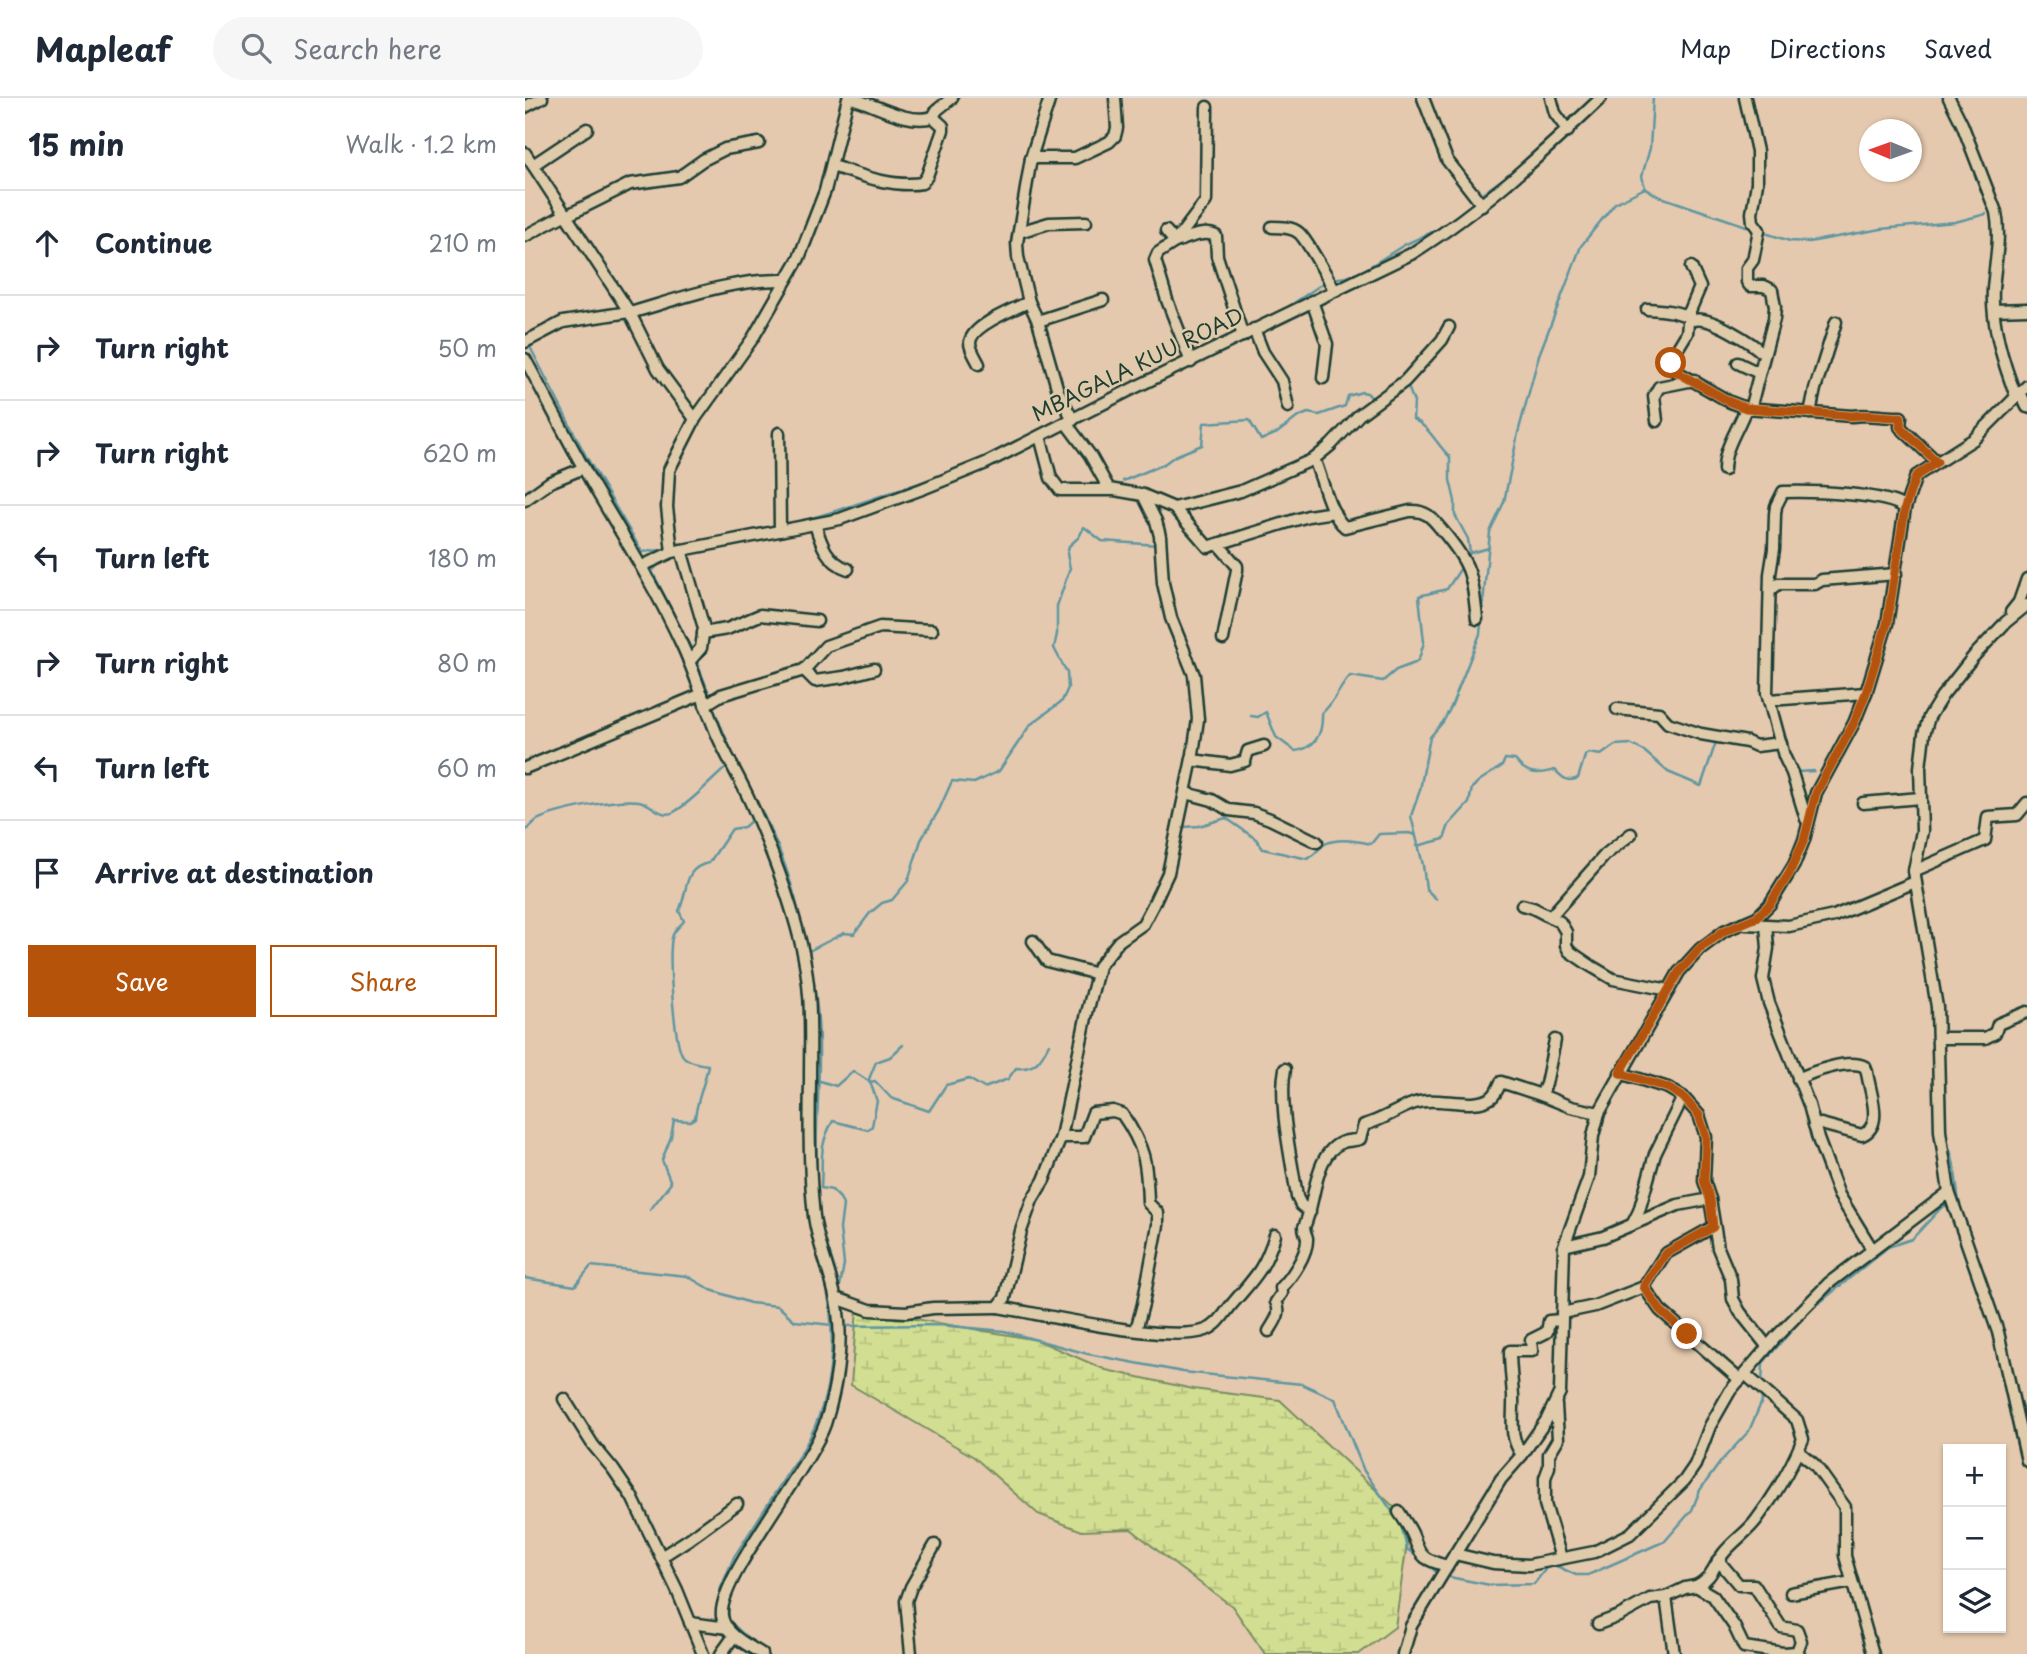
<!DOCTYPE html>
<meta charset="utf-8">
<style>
:root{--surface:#fff;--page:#f6f6f7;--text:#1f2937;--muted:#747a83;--line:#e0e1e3;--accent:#b45309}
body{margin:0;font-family:"Playpen Sans",sans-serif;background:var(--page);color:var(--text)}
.controls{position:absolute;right:21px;bottom:21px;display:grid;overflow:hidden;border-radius:0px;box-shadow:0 2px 5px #0004}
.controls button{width:63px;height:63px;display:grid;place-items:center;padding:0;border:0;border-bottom:2px solid var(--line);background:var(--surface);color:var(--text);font:35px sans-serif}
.compass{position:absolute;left:1334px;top:21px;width:63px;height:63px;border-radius:50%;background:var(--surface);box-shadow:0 2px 5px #0004;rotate:271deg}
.stop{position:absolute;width:21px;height:21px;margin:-16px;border:5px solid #b45309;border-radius:50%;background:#fff}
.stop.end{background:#b45309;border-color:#fff;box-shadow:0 2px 7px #0008}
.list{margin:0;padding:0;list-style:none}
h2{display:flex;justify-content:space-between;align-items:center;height:91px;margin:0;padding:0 28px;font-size:30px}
h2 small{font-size:23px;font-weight:400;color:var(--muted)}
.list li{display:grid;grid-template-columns:46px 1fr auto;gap:21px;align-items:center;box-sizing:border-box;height:105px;padding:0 28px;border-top:2px solid var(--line)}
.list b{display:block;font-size:26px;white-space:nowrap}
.list em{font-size:23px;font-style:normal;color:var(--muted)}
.actions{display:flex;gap:14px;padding:21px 28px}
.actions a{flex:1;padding:16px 0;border:2px solid var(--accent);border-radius:0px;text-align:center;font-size:24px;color:var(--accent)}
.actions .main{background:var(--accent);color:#fff}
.icon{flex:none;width:38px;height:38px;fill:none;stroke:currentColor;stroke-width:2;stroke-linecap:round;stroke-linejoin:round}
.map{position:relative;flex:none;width:1502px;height:1556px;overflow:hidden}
header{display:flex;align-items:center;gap:42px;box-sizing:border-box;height:98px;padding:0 35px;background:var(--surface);border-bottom:2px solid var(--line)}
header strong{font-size:33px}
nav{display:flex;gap:38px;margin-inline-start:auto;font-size:24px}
.search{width:490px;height:63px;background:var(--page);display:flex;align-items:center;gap:18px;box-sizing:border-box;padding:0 24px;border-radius:38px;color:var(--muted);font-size:26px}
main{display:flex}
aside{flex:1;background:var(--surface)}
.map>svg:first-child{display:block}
.wetland{fill:url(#wetland-marsh);stroke:#788e62;stroke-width:2}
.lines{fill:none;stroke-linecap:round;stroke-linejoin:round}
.stream{stroke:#5f96a1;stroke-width:2.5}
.minor-casing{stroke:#1f3d34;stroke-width:15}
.minor{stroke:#dfcbaa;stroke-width:10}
.route{stroke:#b45309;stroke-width:9}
.labels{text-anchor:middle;stroke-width:5;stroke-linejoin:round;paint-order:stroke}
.street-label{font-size:21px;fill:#1f3d34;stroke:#dfcbaa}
</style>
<header>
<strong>Mapleaf</strong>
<div class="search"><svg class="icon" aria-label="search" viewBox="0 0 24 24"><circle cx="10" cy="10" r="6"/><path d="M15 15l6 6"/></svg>Search here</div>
<nav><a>Map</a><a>Directions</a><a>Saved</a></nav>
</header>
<main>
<aside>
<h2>15 min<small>Walk · 1.2 km</small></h2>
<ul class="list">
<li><svg class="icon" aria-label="ahead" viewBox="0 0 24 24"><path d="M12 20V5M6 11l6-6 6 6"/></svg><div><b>Continue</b></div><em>210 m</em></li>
<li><svg class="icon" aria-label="right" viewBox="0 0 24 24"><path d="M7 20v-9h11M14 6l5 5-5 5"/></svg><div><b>Turn right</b></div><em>50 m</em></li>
<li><svg class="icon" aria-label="right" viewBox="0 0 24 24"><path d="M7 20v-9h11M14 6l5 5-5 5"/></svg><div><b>Turn right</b></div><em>620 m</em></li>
<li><svg class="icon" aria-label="left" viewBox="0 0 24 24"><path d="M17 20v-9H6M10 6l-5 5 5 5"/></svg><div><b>Turn left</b></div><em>180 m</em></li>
<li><svg class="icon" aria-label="right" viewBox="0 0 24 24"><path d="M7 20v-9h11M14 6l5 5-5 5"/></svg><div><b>Turn right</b></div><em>80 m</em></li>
<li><svg class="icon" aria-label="left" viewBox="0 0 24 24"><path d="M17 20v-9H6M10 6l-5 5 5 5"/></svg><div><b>Turn left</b></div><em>60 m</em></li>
<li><svg class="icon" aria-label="arrive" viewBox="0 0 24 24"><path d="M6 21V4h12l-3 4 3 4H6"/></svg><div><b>Arrive at destination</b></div></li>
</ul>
<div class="actions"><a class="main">Save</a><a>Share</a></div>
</aside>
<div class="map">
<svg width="1502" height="1556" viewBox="0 0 1502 1556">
<defs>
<pattern id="wetland-marsh" width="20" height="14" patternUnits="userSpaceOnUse" patternTransform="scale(1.75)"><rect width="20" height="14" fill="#d2de91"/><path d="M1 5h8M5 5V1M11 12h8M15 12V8" fill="none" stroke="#b4bf7e"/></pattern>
</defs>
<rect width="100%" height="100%" fill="#e5c9ae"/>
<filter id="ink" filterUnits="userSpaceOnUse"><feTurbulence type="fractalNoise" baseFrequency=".0143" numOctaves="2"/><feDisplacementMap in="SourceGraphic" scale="14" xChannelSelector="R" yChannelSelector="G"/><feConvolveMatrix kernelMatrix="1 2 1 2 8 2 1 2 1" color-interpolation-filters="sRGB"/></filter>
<g filter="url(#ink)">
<polygon class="wetland" points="332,1211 512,1242 581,1272 668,1291 755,1302 885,1424 870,1529 834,1556 740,1556 707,1508 653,1469 606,1431 557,1433 513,1416 449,1359 326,1287"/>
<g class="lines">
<g class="stream">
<polyline points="997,67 1059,10"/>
<polyline points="1120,90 1117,78 1125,50 1128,0"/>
<polyline points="958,95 992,71"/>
<polyline points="1237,134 1265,143 1284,144 1356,131 1430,124 1461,116"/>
<polyline points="806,181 822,179 838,173 879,147 916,130 949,105"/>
<polyline points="718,231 757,213 800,184"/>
<polyline points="4,247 62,360 117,454 144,451"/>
<polyline points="671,254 709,236"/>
<path d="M 882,286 L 889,304 L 888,321 C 905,329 911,346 925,359 L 925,382 L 930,403 L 930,417 L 943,441 L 945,455"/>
<polyline points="598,383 639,366 650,358 677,347 679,325 724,322 736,342 752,335 773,319 783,315 794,317 820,308 823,298 837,294 842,295 848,301"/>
<polyline points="267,426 317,411 430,373"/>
<polyline points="941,461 945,455 964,450"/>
<polyline points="107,462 122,490"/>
<polyline points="136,464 127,473 169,556"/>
<polyline points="171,562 185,598"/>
<polyline points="186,605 215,673"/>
<path d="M 726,618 L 733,619 L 741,614 L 751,639 L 770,653 C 791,650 798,635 797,615 C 809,605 814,590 825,578 L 858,583 L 871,572 L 890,565 L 894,561 L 899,544 L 894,498 L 922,491 L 938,467"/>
<polyline points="1271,674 1289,673"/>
<polyline points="209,680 225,716 261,810"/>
<path d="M 223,688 C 251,736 271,791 280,845"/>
<path d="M 0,733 C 4,730 8,725 12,722 C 32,712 93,700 114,703 C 127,705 135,721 149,714 C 167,704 187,681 203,668"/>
<path d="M 656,736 L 659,729 L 674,728 L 701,720 L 731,741 L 738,751 L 783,761 C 789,757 795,749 800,746 C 813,739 833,743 846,746 L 854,736 L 884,735 L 890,737"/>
<path d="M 892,748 L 919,741 L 924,727 L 944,705 L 947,690 L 954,683 L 977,668 L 980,661 L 990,662 C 1002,677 1012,677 1030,672 C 1038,680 1042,685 1053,680 L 1060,658 L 1064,655 L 1076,657 L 1090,647 L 1105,646 L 1119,653 L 1143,674 L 1176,688 L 1192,641"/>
<polyline points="911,801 901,791 898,767 886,718 895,692 905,639 918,624 926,609 955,536 965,434 979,404 993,335 1014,257 1056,148 1090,105 1120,90 1133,98 1227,130"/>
<polyline points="282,854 319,835 329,836 345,815 357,805 367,802 383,783 396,742 414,712 427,683 449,685 474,673 505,627 537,603 543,590 542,575 529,550 532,536 532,508 545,470 542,456 544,448 554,439 559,429 577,443 633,447"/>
<path d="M 285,869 C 303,941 288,1016 292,1089 C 293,1102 294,1115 296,1127 C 301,1152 312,1167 314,1194"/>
<polyline points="277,878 280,906"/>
<path d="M 292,982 L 311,988 L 328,973 L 345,984 L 350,983 L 366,1000 L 404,1013 L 421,987 L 444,981 L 459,990 L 483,981 L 491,970 C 510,972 516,962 524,946"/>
<path d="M 1421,1043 C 1433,1066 1430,1093 1437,1118"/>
<polyline points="280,1046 278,1014 280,969"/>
<path d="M 125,1112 L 146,1085 L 137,1062 L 146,1039 L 149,1022 L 165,1023 L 170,1020 C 172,1001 180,986 183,967 C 175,966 163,964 158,958 C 149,946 143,858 147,840 C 148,833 155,828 159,823 L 154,813 C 164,792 157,770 184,765 L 207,731 L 219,729 L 227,722"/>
<polyline points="1429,1122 1454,1195"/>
<polyline points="0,1180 50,1188 66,1168 162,1178 186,1192 225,1205 253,1208 270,1223 317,1228 414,1227 479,1233 563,1256 658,1274 777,1286 810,1301 839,1373 876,1426 882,1451 913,1475"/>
<path d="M 315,1188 L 319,1166 L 315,1131 L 318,1107 L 315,1100 L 307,1092 L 296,1090 C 298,1063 293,1048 308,1023 L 343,1032 L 347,1028 L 352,1003 L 344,981 L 351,964 L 365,959 L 378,947"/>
<polyline points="1237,1287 1238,1265 1283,1214 1363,1149 1387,1141 1416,1110 1424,1106"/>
<polyline points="919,1478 965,1487 1009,1486 1025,1465 1051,1477 1063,1477 1140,1443 1167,1412 1175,1392 1197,1362 1224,1333 1237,1303 1236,1294"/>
<polyline points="203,1505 204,1523 227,1544"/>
<path d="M 193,1512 L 195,1492 L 209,1459 L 279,1350 C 310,1297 313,1232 298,1173"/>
</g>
<g class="minor-casing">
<g id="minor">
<path d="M 326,0 C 350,6 382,27 408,19 L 412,12 L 427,0"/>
<polyline points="525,0 506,60 492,145 493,159 504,204 513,223 533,293 548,322"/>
<polyline points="898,0 922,62 957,107"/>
<polyline points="1026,0 1030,15 1043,33"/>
<polyline points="1220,0 1232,53 1232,85 1227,115 1228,124 1234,132 1228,162 1222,170 1222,184 1225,188 1239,188 1247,192 1250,209 1249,221 1225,311"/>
<path d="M 1424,0 L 1437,26 L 1471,114 C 1476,140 1470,165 1468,191 C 1466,227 1478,265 1491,298"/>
<polyline points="0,9 17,0"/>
<polyline points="0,55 105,215 133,271 170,321"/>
<polyline points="506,60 550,60 584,44 590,38 592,30 590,0"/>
<polyline points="8,67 62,31"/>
<path d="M 307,68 C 335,77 367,90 397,85 L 402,78 L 418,32 L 418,28 L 408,19"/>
<polyline points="43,117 105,86 154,79 178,62 200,51 234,45"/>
<path d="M 747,129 C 756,129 767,129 774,135 C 781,141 805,183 809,192"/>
<path d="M 641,133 L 650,144 C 663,140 679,132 691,138 L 692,158 L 718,238"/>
<polyline points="494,134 524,125 561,124"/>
<polyline points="0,138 41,116"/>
<path d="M 1166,169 L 1175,189 L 1164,215 L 1162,235 L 1148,258 L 1146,265 L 1149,272 L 1205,304 L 1221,310 L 1327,318 C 1344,315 1359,320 1376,319 L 1375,329 L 1412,364"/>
<polyline points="787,203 802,246 798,280"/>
<path d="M 1122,211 C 1139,212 1154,213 1169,222 C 1186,218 1227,245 1239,256"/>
<polyline points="1469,212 1502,211"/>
<path d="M 105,215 C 157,200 207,181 261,182"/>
<polyline points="513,223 578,202"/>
<polyline points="729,231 738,254 757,283 763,309"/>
<polyline points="0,244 38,224 104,214"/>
<path d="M 0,261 C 24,305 46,349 71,392 C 101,443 132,493 157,547 C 171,577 180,609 193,639 C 203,661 215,681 225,703 C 245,748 263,794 275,842 C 288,892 285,933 285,983 C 284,1027 284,1074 289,1118 C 293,1150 309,1181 313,1214 C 318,1249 311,1292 300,1326 C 285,1370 192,1482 197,1518 C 200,1537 223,1547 237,1556"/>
<polyline points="666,264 642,202 630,162 633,155 650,144 681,103 682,9"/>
<polyline points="1213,265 1234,275"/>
<path d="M 454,266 C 451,260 445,251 445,245 C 445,228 491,210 504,204"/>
<polyline points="1495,294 1502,309"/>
<polyline points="1285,315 1290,291 1311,224"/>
<polyline points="1132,323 1129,298 1134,289 1169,282"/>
<polyline points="254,335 255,433"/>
<polyline points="515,338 526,380 535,392 587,392"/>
<polyline points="789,361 806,347 834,317 880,283 917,242 924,229"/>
<path d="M 1199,372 C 1199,349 1213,332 1221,310"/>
<polyline points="618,397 649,410 683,449 783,418 809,414"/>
<polyline points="0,402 25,384 59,370"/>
<path d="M 649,410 L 716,393 L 789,361 C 797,379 804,417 820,429 L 885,413 C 901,412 907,420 916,431 C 946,466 947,476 952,521"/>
<path d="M 290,426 C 296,446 302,464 323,471"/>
<polyline points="693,446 712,468 712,472 698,541"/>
<polyline points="156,452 179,530 176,550 164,564"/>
<polyline points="147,454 142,409 144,372 170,321 228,240 274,160 300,93 323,0"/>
<path d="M 117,468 L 147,454 L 315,421 L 397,391 L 461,365 L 611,289 L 886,156 C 957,112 1016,57 1076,0"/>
<polyline points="1245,493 1253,486 1290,486 1297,482 1371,476"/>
<polyline points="1502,507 1481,524 1448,559 1417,598 1404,619 1399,636 1395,670 1397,733 1389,773 1412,909 1415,1033 1424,1094 1473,1234 1502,1363"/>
<polyline points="1486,514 1494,504 1502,481"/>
<polyline points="178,535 202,531 235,517 292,523"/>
<polyline points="279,572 290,583 319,579 349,571"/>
<polyline points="1244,602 1341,595"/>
<polyline points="180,607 196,597 279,572 301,548 355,529 407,532"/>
<polyline points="1092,611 1134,615 1143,625 1176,636 1222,644 1231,648 1256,645"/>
<polyline points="667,662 705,667 720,663 723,653 739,648"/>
<polyline points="0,670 177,596"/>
<polyline points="661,695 687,702 704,712 729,715 745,721 792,744"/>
<polyline points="1338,705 1395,700"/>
<path d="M 1281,721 L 1267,675 L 1259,658 L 1242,595 L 1245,476 L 1249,451 L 1250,416 L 1251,408 L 1258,394 C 1283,393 1363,395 1380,410"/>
<polyline points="1389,773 1460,742 1463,719 1492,717 1502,705"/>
<polyline points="997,807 1008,810 1035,824 1041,834 1041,847 1044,853 1066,868 1088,881 1144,892"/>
<polyline points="1025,819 1080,757 1106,736"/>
<polyline points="1220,826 1264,828 1309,818 1390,784"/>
<polyline points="1241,827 1243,850 1238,881 1244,905 1284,1007 1293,1041 1314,1097 1347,1151"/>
<polyline points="508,843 522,863 572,876"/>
<polyline points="1414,940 1460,940 1470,935 1473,926 1502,914"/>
<polyline points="1030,942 1021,986 1016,997 1046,1009 1074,1015"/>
<path d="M 760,971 C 753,1007 767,1062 772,1099 L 776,1107 L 785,1114"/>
<polyline points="1095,975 1143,990 1158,999 1174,1017 1181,1039 1179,1083 1185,1101 1193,1150 1206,1181 1208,1201 1215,1214 1242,1248"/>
<path d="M 1273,981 C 1287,974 1325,960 1340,969 L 1342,974 C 1344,993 1360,1027 1337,1037 L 1296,1026 L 1289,1027"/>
<path d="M 536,1039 L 559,1039 L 568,1015 L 588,1013 L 597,1016 C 620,1049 622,1065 623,1105 L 633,1115 L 633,1127 L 618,1206 L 611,1232"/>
<polyline points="1107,1127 1114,1113 1130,1056 1158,999"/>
<polyline points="1039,1148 1078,1139 1153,1107 1185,1101"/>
<polyline points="1119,1189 1135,1212 1215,1282"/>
<polyline points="311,1200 345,1212 381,1214 408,1210 473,1209 480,1200 496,1133 507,1102 519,1082 536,1039 562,915 574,868 594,843 618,826 628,807 643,775 668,656 673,621 669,577 646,520 638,485 635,438 631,423 618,397 584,391 565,357 541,325"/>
<path d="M 473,1209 C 517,1216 644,1246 681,1232 C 694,1227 700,1214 708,1205 C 730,1179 739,1172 750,1137"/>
<polyline points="1037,1215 1070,1208 1119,1189 1140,1156 1188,1129"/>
<path d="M 744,1233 C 750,1223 757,1215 751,1204 L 757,1195 L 756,1190 C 766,1180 783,1156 782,1140 C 781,1136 779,1133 779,1129 C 791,1105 788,1055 818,1044 C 824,1042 829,1043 835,1041 L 839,1027 C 858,1022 872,1011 890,1005 C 912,997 949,1013 967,999 C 971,996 974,988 976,984 L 1016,997"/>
<polyline points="39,1301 68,1347 88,1371 107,1399 152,1492 178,1556"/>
<polyline points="1031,1307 1033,1341 1024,1356 1024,1369 1020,1380 1020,1406 1036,1460"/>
<polyline points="1273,1353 1290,1367 1320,1409 1320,1458 1348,1556"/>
<path d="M 997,1357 C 983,1337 989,1321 988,1298 C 987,1283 985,1268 985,1253 L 1007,1253 L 1006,1242 L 1022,1234 L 1024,1223 L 1036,1222"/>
<path d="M 874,1414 C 879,1422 886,1431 889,1440 C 896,1461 901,1462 922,1468"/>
<polyline points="930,1456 968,1465 1004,1467 1069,1454 1105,1436 1159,1383 1170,1367 1185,1328 1205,1293 1251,1239 1304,1185 1424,1094"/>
<polyline points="136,1459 164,1441 212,1406"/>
<polyline points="1193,1462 1214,1487 1229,1487 1256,1529 1272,1532 1276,1543 1272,1554 1274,1556"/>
<path d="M 1171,1488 C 1189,1478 1187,1470 1198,1456 C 1208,1443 1223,1434 1232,1421 C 1250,1397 1267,1368 1278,1341 L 1272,1322 L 1220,1276"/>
<polyline points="1266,1495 1327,1484"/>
<polyline points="1141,1499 1149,1556"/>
<polyline points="165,1525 203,1530"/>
<polyline points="1073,1526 1094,1518 1125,1501 1141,1499 1160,1490 1171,1488 1188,1498 1209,1528 1219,1549 1258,1555 1272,1554"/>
<polyline points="196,1556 209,1538"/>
<polyline points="386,1556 381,1503 386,1489 410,1447"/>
<polyline points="878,1556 886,1528 914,1482 976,1381 997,1357 1022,1321 1035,1294 1039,1148 1064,1079 1068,1038 1074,1015 1154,874 1175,851 1199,833 1232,819 1245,806 1269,767 1279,742 1291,695 1329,625 1341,595 1362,526 1380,410 1391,378 1449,341 1502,288"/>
</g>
</g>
<use href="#minor" class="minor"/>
</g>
</g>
<g class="lines" filter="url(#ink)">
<path class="route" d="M 1146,265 L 1147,270 L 1152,274 L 1205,304 L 1221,310 L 1327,318 C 1344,315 1359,320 1376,319 L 1375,329 L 1412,364 L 1391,378 L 1386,391 L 1380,410 L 1362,526 L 1341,595 L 1329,625 L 1291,695 L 1279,742 L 1264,776 L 1245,806 L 1232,819 L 1199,833 L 1175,850 L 1154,874 L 1095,975 L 1143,990 L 1158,999 L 1174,1017 L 1181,1039 L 1179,1083 L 1185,1101 L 1188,1129 L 1140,1156 L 1119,1189 L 1135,1212 L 1162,1236"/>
</g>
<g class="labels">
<g class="street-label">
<text transform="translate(613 267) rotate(-26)" y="7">MBAGALA KUU ROAD</text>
</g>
</g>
</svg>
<div class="controls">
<button>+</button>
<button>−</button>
<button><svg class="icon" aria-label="layers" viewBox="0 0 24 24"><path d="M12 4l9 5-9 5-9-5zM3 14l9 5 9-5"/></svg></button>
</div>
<svg class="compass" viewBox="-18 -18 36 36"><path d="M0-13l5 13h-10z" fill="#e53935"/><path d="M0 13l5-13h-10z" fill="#747a83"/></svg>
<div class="stop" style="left:1146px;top:265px"></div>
<div class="stop end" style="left:1162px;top:1236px"></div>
</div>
</main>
